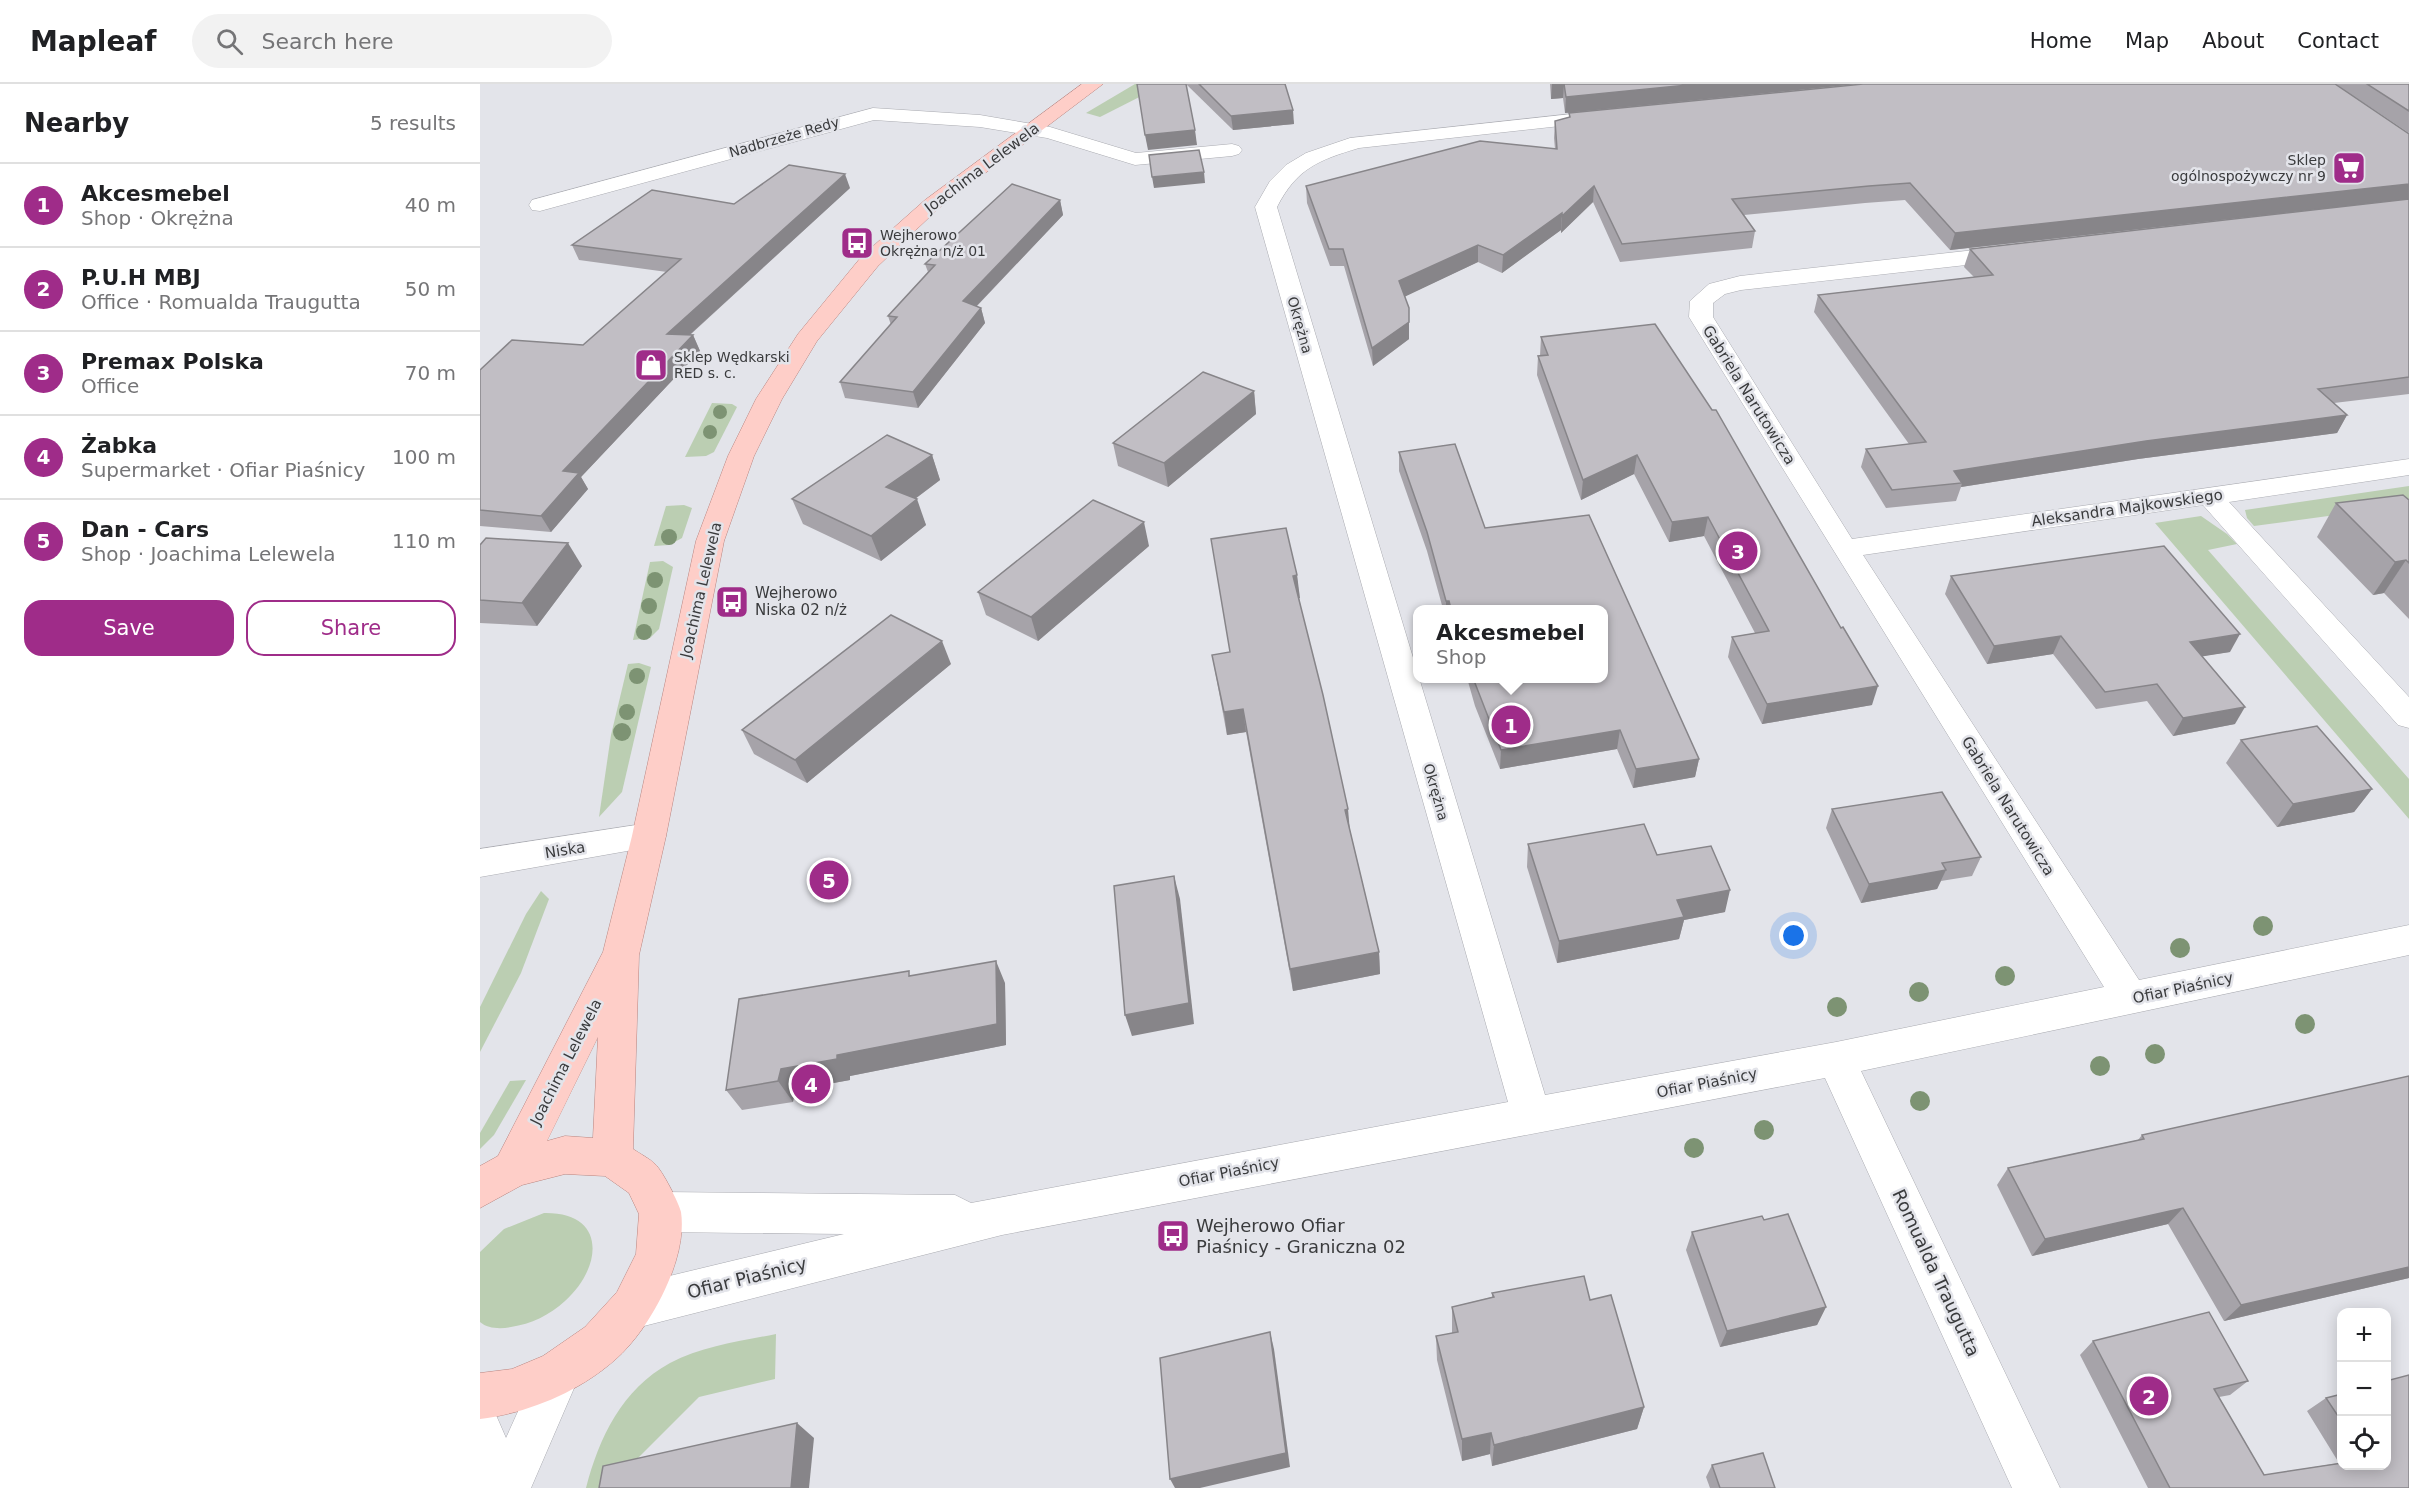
<!DOCTYPE html>
<meta charset="utf-8">
<style>
:root{--surface:#fff;--page:#f2f2f2;--text:#202124;--muted:#757577;--line:#e0e0e0;--accent:#9f2c89}
body{margin:0;font-family:"DejaVu Sans",sans-serif;background:var(--page);color:var(--text)}
.controls{position:absolute;right:18px;bottom:18px;display:grid;overflow:hidden;border-radius:12px;box-shadow:0 3px 15px #0003}
.controls button{width:54px;height:54px;display:grid;place-items:center;padding:0;border:0;border-bottom:2px solid var(--line);background:var(--surface);color:var(--text);font:30px sans-serif}
.you{position:absolute;left:1314px;top:852px;width:21px;height:21px;margin:-15px;border:4px solid #fff;border-radius:50%;background:#1a73e8;box-shadow:0 0 0 9px #1a73e833}
.badge{display:grid;place-items:center;width:39px;height:39px;border-radius:50%;background:var(--accent);color:#fff;font-size:20px;font-weight:700}
.pin{position:absolute;translate:-50% -50%;border:3px solid #fff;box-shadow:0 2px 6px #0006}
.popup{position:absolute;left:933px;top:521px;width:195px;height:78px;box-sizing:border-box;display:grid;place-content:center;border-radius:12px;background:var(--surface);filter:drop-shadow(0 2px 4px #0005);font-size:20px;white-space:nowrap;color:var(--muted)}
.popup b{font-size:22px;color:var(--text)}
.popup::after{content:'';position:absolute;left:50%;top:100%;margin-left:-12px;border:12px solid transparent;border-top-color:var(--surface)}
.list{margin:0;padding:0;list-style:none}
h2{display:flex;justify-content:space-between;align-items:center;height:78px;margin:0;padding:0 24px;font-size:26px}
h2 small{font-size:20px;font-weight:400;color:var(--muted)}
.list li{display:grid;grid-template-columns:39px 1fr auto;gap:18px;align-items:center;box-sizing:border-box;height:84px;padding:0 24px;border-top:2px solid var(--line)}
.list b{display:block;font-size:22px;white-space:nowrap}
.list p{margin:0;font-size:20px;white-space:nowrap;color:var(--muted)}
.list em{font-size:20px;font-style:normal;color:var(--muted)}
.actions{display:flex;gap:12px;padding:18px 24px}
.actions a{flex:1;padding:14px 0;border:2px solid var(--accent);border-radius:18px;text-align:center;font-size:21px;color:var(--accent)}
.actions .main{background:var(--accent);color:#fff}
.icon{flex:none;width:33px;height:33px;fill:none;stroke:currentColor;stroke-width:2;stroke-linecap:round;stroke-linejoin:round}
.map{position:relative;flex:none;width:1929px;height:1404px;overflow:hidden}
header{display:flex;align-items:center;gap:36px;box-sizing:border-box;height:84px;padding:0 30px;background:var(--surface);border-bottom:2px solid var(--line)}
header strong{font-size:28px}
nav{display:flex;gap:33px;margin-inline-start:auto;font-size:21px}
.search{width:420px;height:54px;background:var(--page);display:flex;align-items:center;gap:15px;box-sizing:border-box;padding:0 21px;border-radius:33px;color:var(--muted);font-size:22px}
main{display:flex}
aside{flex:1;background:var(--surface)}
.map>svg:first-child{display:block}
.green{fill:#bbceb2}
.lines{fill:none;stroke-linecap:round;stroke-linejoin:round}
.minor-casing{stroke:#aaabb1;stroke-width:1}
.major-casing{stroke:#b98580;stroke-width:1}
.minor{fill:#fff;fill-rule:evenodd}
.major{fill:#fecec8;fill-rule:evenodd}
.tree{fill:#7d9373}
.wall{fill:#a6a3a9}
.shaded-wall{fill:#878589}
.building{fill:#c1bec4;stroke:#878589;stroke-width:1.5}
.labels{text-anchor:middle;stroke-width:5;stroke-linejoin:round;paint-order:stroke}
.far-street-label{font-size:14px;fill:#3a3b3d;stroke:#e3e4ea}
.far-poi-label{font-size:14px;fill:#3a3b3d;stroke:#e3e4ea;text-anchor:start}
.street-label{font-size:15px;fill:#3a3b3d;stroke:#e3e4ea}
.poi-label{font-size:15px;fill:#3a3b3d;stroke:#e3e4ea;text-anchor:start}
.near-poi-label{font-size:18px;fill:#3a3b3d;stroke:#e3e4ea;text-anchor:start}
.near-street-label{font-size:18px;fill:#3a3b3d;stroke:#e3e4ea}
</style>
<header>
<strong>Mapleaf</strong>
<div class="search"><svg class="icon" aria-label="search" viewBox="0 0 24 24"><circle cx="10" cy="10" r="6"/><path d="M15 15l6 6"/></svg>Search here</div>
<nav><a>Home</a><a>Map</a><a>About</a><a>Contact</a></nav>
</header>
<main>
<aside>
<h2>Nearby<small>5 results</small></h2>
<ul class="list">
<li><span class="badge">1</span><div><b>Akcesmebel</b><p>Shop · Okrężna</p></div><em>40 m</em></li>
<li><span class="badge">2</span><div><b>P.U.H MBJ</b><p>Office · Romualda Traugutta</p></div><em>50 m</em></li>
<li><span class="badge">3</span><div><b>Premax Polska</b><p>Office</p></div><em>70 m</em></li>
<li><span class="badge">4</span><div><b>Żabka</b><p>Supermarket · Ofiar Piaśnicy</p></div><em>100 m</em></li>
<li><span class="badge">5</span><div><b>Dan - Cars</b><p>Shop · Joachima Lelewela</p></div><em>110 m</em></li>
</ul>
<div class="actions"><a class="main">Save</a><a>Share</a></div>
</aside>
<div class="map">
<svg width="1929" height="1404" viewBox="0 0 1929 1404">
<rect width="100%" height="100%" fill="#e3e4ea"/>
<g class="green">
<polygon points="655,0 685,0 620,33 606,29"/>
<polygon points="232,319 252,320 257,323 234,368 226,372 205,373"/>
<polygon points="1929,402 1929,421 1774,442 1767,434 1765,426"/>
<polygon points="204,421 212,424 202,454 189,461 174,462 186,422"/>
<polygon points="1721,432 1747,450 1757,460 1728,466 1929,695 1929,735 1675,439"/>
<polygon points="183,477 193,483 179,545 170,554 153,556 170,478"/>
<polygon points="159,579 171,583 142,708 119,733 131,651 148,580"/>
<polygon points="61,807 69,815 41,889 0,968 0,923 46,830"/>
<polygon points="46,996 14,1051 0,1065 0,1049 30,997"/>
<path d="M 64,1129 C 128,1128 122,1184 85,1217 C 70,1231 51,1240 31,1243 C 21,1245 8,1245 0,1238 L 0,1168 L 24,1145 Z"/>
<path d="M 296,1250 L 295,1295 L 219,1313 L 146,1386 L 144,1404 L 106,1404 C 119,1354 142,1305 190,1279 C 222,1262 262,1257 296,1250 Z"/>
</g>
<g class="lines">
<g class="minor-casing">
<g id="minor">
<polygon points="393,24 500,31 570,43 656,69 752,60 759,62 762,66 759,70 752,72 655,81 567,54 500,43 394,36 60,127 52,126 49,121 52,116"/>
<path d="M 1119,27 L 1129,33 L 1126,37 L 879,64 C 839,76 817,84 797,123 L 1065,1011 L 1356,958 L 1624,903 L 1209,233 L 1210,217 L 1229,200 L 1260,192 L 1531,162 L 1539,164 L 1542,169 L 1539,174 L 1531,176 L 1261,206 L 1245,210 L 1233,219 L 1233,233 L 1372,455 L 1929,375 L 1929,391 L 1749,418 L 1929,613 L 1929,644 L 1918,641 L 1723,421 L 1383,471 L 1659,896 L 1929,841 L 1929,871 L 1381,987 L 1580,1404 L 1532,1404 L 1345,994 L 522,1151 L 152,1245 L 137,1238 L 130,1223 L 137,1208 L 152,1201 L 364,1150 L 180,1148 L 165,1142 L 159,1128 L 165,1114 L 180,1108 L 475,1111 L 491,1119 L 1028,1018 L 775,123 L 790,97 L 806,81 L 826,69 L 870,54 Z"/>
<polygon points="169,739 181,743 186,752 181,761 0,793 0,765"/>
<polygon points="79,1266 95,1272 101,1288 51,1404 0,1404 0,1324 16,1331 26,1354 63,1272"/>
</g>
</g>
<g class="major-casing">
<path id="major" d="M 602,0 L 623,0 L 459,124 L 398,182 L 337,257 L 302,315 L 274,372 L 244,457 L 186,752 L 159,871 L 153,1065 C 160,1070 169,1074 175,1080 C 182,1086 199,1119 201,1128 C 208,1175 170,1245 136,1275 C 99,1308 48,1329 0,1335 L 0,1289 L 32,1285 L 63,1272 L 105,1243 L 137,1208 L 156,1170 L 159,1130 L 149,1109 L 125,1092 L 85,1090 L 42,1101 L 0,1124 L 0,1082 L 18,1072 L 123,868 L 152,752 L 216,457 L 248,372 L 276,315 L 318,250 L 382,172 L 445,116 ZM 118,953 L 113,1054 L 85,1052 L 67,1057 Z"/>
</g>
<use href="#minor" class="minor"/>
<use href="#major" class="major"/>
</g>
<g class="tree">
<circle cx="240" cy="328" r="7"/>
<circle cx="230" cy="348" r="7"/>
<circle cx="189" cy="453" r="8"/>
<circle cx="175" cy="496" r="8"/>
<circle cx="169" cy="522" r="8"/>
<circle cx="164" cy="548" r="8"/>
<circle cx="157" cy="592" r="8"/>
<circle cx="147" cy="628" r="8"/>
<circle cx="142" cy="648" r="9"/>
<circle cx="1783" cy="842" r="10"/>
<circle cx="1700" cy="864" r="10"/>
<circle cx="1525" cy="892" r="10"/>
<circle cx="1439" cy="908" r="10"/>
<circle cx="1357" cy="923" r="10"/>
<circle cx="1825" cy="940" r="10"/>
<circle cx="1675" cy="970" r="10"/>
<circle cx="1620" cy="982" r="10"/>
<circle cx="1440" cy="1017" r="10"/>
<circle cx="1284" cy="1046" r="10"/>
<circle cx="1214" cy="1064" r="10"/>
</g>
<g class="wall">
<polygon points="706,0 805,0 814,40 753,46"/>
<polygon points="1070,0 1378,0 1085,29 1083,14 1071,15"/>
<polygon points="1384,0 1929,0 1929,49 1872,11 1929,50 1929,310 1854,319 1867,331 1857,349 1658,375 1481,403 1476,417 1406,424 1381,383 1386,365 1429,360 1334,228 1338,211 1494,193 1484,183 1490,165 1877,121 1470,166 1425,116 1385,119 1264,131 1275,147 1272,164 1140,178 1113,118 1081,149 1081,146 1022,189 998,178 925,212 929,255 893,282 864,182 850,182 827,119 826,102 1075,65 1074,54 1075,37 1089,33 1089,29"/>
<polygon points="370,104 210,251 213,251 220,267 101,393 108,405 71,448 0,442 0,286 103,261 187,188 99,176 92,161 254,120"/>
<polygon points="580,116 583,131 497,222 501,224 505,239 438,324 365,314 360,298 411,241 408,232 448,188 445,180"/>
<polygon points="1175,240 1392,621 1282,640 1248,573 1252,553 1275,549 1224,452 1189,458 1154,390 1101,416 1057,291 1058,272 1060,272 1061,253"/>
<polygon points="774,307 776,330 688,403 638,382 633,359"/>
<polygon points="975,360 1005,444 1109,431 1219,675 1215,693 1153,704 1137,665 1020,685 995,622 987,594 1124,594 1124,525 963,525 947,467 919,387 919,368"/>
<polygon points="452,371 460,396 435,415 446,441 401,477 323,440 312,415"/>
<polygon points="1929,416 1929,535 1904,509 1893,511 1837,453 1856,419"/>
<polygon points="0,461 102,482 57,542 0,539"/>
<polygon points="669,462 558,557 506,531 498,508"/>
<polygon points="817,491 819,514 870,746 899,868 900,890 813,907 766,648 747,651 732,571 750,568"/>
<polygon points="1471,492 1750,568 1722,572 1755,640 1693,652 1667,617 1616,625 1573,570 1507,580 1465,510"/>
<polygon points="471,580 327,699 274,670 262,646"/>
<polygon points="1761,656 1892,705 1874,728 1797,743 1746,679"/>
<polygon points="1352,725 1501,773 1492,792 1461,797 1457,805 1381,819 1346,744"/>
<polygon points="1048,760 1177,771 1245,828 1204,836 1199,855 1077,879 1047,783"/>
<polygon points="432,892 525,899 526,961 370,992 370,996 315,1006 313,1018 262,1026 246,1006"/>
<polygon points="1929,992 1929,1194 1744,1237 1688,1140 1552,1172 1517,1101 1528,1084 1658,1056 1662,1051"/>
<polygon points="1212,1148 1346,1223 1337,1241 1240,1263 1206,1166"/>
<polygon points="1012,1209 1110,1216 1164,1323 1157,1345 1012,1382 1010,1370 982,1377 957,1276 956,1252 972,1249 972,1223 1012,1213"/>
<polygon points="1613,1257 1768,1297 1750,1311 1739,1313 1784,1391 1859,1379 1827,1327 1846,1314 1862,1310 1862,1382 1929,1404 1668,1404 1600,1271"/>
<polygon points="1232,1381 1295,1404 1230,1404 1226,1393"/>
</g>
<g class="shaded-wall">
<polygon points="1072,0 1084,0 1083,14 1071,15"/>
<polygon points="1218,0 1378,0 1085,29 1086,13"/>
<polygon points="813,26 814,40 753,46 751,32"/>
<polygon points="715,46 717,61 668,66 665,51"/>
<polygon points="724,88 725,99 674,104 672,93"/>
<polygon points="365,90 370,104 194,265 187,250"/>
<polygon points="1929,100 1929,115 1470,166 1475,149"/>
<polygon points="1114,102 1113,118 1081,149 1082,132"/>
<polygon points="580,116 583,131 487,232 483,217"/>
<polygon points="1082,129 1081,146 1022,189 1023,171"/>
<polygon points="998,161 998,178 920,215 919,197"/>
<polygon points="501,224 505,239 438,324 433,308"/>
<polygon points="929,224 929,255 893,282 892,264"/>
<polygon points="213,251 220,267 101,393 108,405 71,448 61,432 83,387"/>
<polygon points="774,307 776,330 688,403 684,379"/>
<polygon points="1867,331 1857,349 1658,375 1481,403 1482,399 1474,387 1666,357"/>
<polygon points="452,371 460,396 416,429 406,403"/>
<polygon points="1157,371 1154,390 1101,416 1103,396"/>
<polygon points="437,415 446,441 401,477 391,452"/>
<polygon points="1228,433 1224,452 1189,458 1192,438"/>
<polygon points="664,438 669,462 558,557 551,533"/>
<polygon points="88,459 102,482 57,542 42,519"/>
<polygon points="1926,476 1904,509 1893,511 1915,478"/>
<polygon points="817,491 820,514 816,515 813,492"/>
<rect x="966" y="517" width="3" height="8"/>
<polygon points="1760,550 1750,568 1700,576 1710,558"/>
<polygon points="1581,552 1573,570 1507,580 1514,562"/>
<polygon points="462,557 471,580 327,699 315,676"/>
<polygon points="1398,602 1392,621 1282,640 1287,620"/>
<polygon points="1765,623 1755,640 1693,652 1703,634"/>
<polygon points="763,625 766,648 747,651 744,628"/>
<polygon points="1140,646 1137,665 1020,685 1021,666"/>
<polygon points="1219,675 1215,693 1153,704 1156,685"/>
<polygon points="1892,705 1874,728 1797,743 1813,720"/>
<polygon points="868,725 870,748 865,726"/>
<polygon points="1466,786 1457,805 1381,819 1389,800"/>
<polygon points="694,792 700,815 714,940 652,952 645,931"/>
<polygon points="1250,806 1245,828 1204,836 1199,855 1077,879 1079,857 1197,816"/>
<polygon points="899,868 900,890 813,907 810,885"/>
<polygon points="516,877 525,899 526,961 370,992 370,996 315,1006 313,1018 298,997 301,985 357,971"/>
<polygon points="1703,1124 1688,1140 1552,1172 1565,1155"/>
<polygon points="1929,1183 1929,1194 1744,1237 1761,1221"/>
<polygon points="1346,1223 1337,1241 1240,1263 1247,1247"/>
<polygon points="790,1248 794,1265 810,1383 720,1404 695,1404 690,1395"/>
<polygon points="1164,1323 1157,1345 1012,1382 1014,1361"/>
<polygon points="317,1339 334,1354 329,1404 311,1404"/>
<polygon points="1011,1349 1010,1370 982,1377 982,1355"/>
</g>
<g class="building">
<polygon points="657,0 706,0 715,46 665,51"/>
<polygon points="719,0 805,0 813,26 751,32"/>
<polygon points="1084,0 1218,0 1086,13"/>
<polygon points="1383,0 1855,0 1929,50 1929,100 1475,149 1430,99 1389,102 1252,115 1275,147 1142,160 1114,102 1082,132 1082,129 1023,171 998,161 919,197 929,224 929,238 892,264 863,165 849,165 826,102 1000,57 1077,65 1075,37 1090,33 1089,29"/>
<polygon points="1887,0 1929,0 1929,27"/>
<polygon points="719,66 724,88 672,93 669,71"/>
<polygon points="309,81 365,90 187,250 213,251 83,387 99,389 61,432 0,426 0,286 32,256 103,261 201,175 92,161 172,106 254,120"/>
<polygon points="532,100 580,116 483,217 501,224 433,308 360,298 417,233 408,232 455,181 445,180"/>
<polygon points="1929,115 1929,293 1838,305 1867,331 1666,357 1474,387 1482,399 1412,406 1386,365 1446,358 1338,211 1513,191 1490,165"/>
<polygon points="1175,240 1232,326 1236,326 1361,544 1363,543 1398,602 1287,620 1252,553 1289,547 1228,433 1192,438 1157,371 1103,396 1058,272 1068,271 1061,253"/>
<polygon points="723,288 774,307 684,379 633,359"/>
<polygon points="407,351 452,371 406,403 437,415 391,452 312,415"/>
<polygon points="975,360 1005,444 1109,431 1219,675 1156,685 1140,646 1021,666 993,594 1124,594 1124,525 971,525 969,517 966,517 947,448 919,368"/>
<polygon points="1923,411 1929,416 1929,479 1926,476 1915,478 1856,419"/>
<polygon points="613,416 664,438 551,533 498,508"/>
<polygon points="806,444 817,491 813,492 843,611 868,725 865,726 899,868 810,885 763,625 744,628 732,571 750,568 731,455"/>
<polygon points="6,454 88,459 42,519 0,516 0,461"/>
<polygon points="1684,462 1760,550 1710,558 1765,623 1703,634 1677,600 1625,608 1581,552 1514,562 1471,492"/>
<polygon points="411,531 462,557 315,676 262,646"/>
<polygon points="1837,642 1892,705 1813,720 1761,656"/>
<polygon points="1462,708 1501,773 1462,779 1466,786 1389,800 1352,725"/>
<polygon points="1164,740 1177,771 1231,762 1250,806 1197,816 1204,833 1079,857 1048,760"/>
<polygon points="694,792 709,919 645,931 634,802"/>
<polygon points="516,877 517,940 357,971 357,975 301,985 298,997 246,1006 259,915 429,887 429,892"/>
<polygon points="1929,992 1929,1183 1761,1221 1703,1124 1565,1155 1528,1084 1664,1055 1662,1051"/>
<polygon points="1308,1130 1346,1223 1247,1247 1212,1148 1282,1132 1284,1136"/>
<polygon points="1104,1192 1110,1216 1131,1211 1164,1323 1014,1361 1011,1349 982,1355 956,1252 978,1248 972,1223 1014,1213 1012,1209"/>
<polygon points="1729,1228 1768,1297 1734,1305 1784,1391 1862,1379 1862,1382 1906,1382 1906,1297 1929,1291 1929,1404 1690,1404 1613,1257"/>
<polygon points="790,1248 806,1369 690,1395 680,1274"/>
<polygon points="1862,1310 1862,1338 1846,1314"/>
<polygon points="317,1339 311,1404 119,1404 123,1382"/>
<polygon points="1283,1369 1295,1404 1240,1404 1232,1381"/>
</g>
<defs>
<g id="supermarket-square" transform="scale(1.725)"><rect x="-9" y="-9" width="18" height="18" rx="4" fill="#9f2c89" stroke="#e3e4ea"/><path d="M-6-5.5h2.5l.6 2H6L4.5 2H-2.5L-4.4-4H-6ZM-1.5 3.2a1.3 1.3 0 1 0 .1 0ZM3 3.2a1.3 1.3 0 1 0 .1 0Z" fill="#fff"/></g>
<g id="bus-square" transform="scale(1.725)"><rect x="-9" y="-9" width="18" height="18" rx="4" fill="#9f2c89" stroke="#e3e4ea"/><path d="M-5-6H5V4H4V6H2V4H-2V6H-4V4H-5ZM-3.5-4V0h7V-4ZM-3.5 1.2v1.5H-2V1.2ZM2 1.2v1.5H3.5V1.2Z" fill="#fff"/></g>
<g id="shop-square" transform="scale(1.725)"><rect x="-9" y="-9" width="18" height="18" rx="4" fill="#9f2c89" stroke="#e3e4ea"/><path d="M-5-2.5h2.3a2.7 3.5 0 0 1 5.4 0H5L5.5 6h-11ZM-1.5-2.5h3a1.5 2.3 0 0 0-3 0Z" fill="#fff"/></g>
</defs>
<g fill-rule="evenodd">
<use href="#supermarket-square" x="1869" y="84"/>
<use href="#bus-square" x="377" y="159"/>
<use href="#shop-square" x="171" y="281"/>
<use href="#bus-square" x="252" y="518"/>
<use href="#bus-square" x="693" y="1152"/>
</g>
<g class="labels">
<g class="far-street-label">
<text transform="translate(304 53) rotate(-16)" y="5">Nadbrzeże Redy</text>
<text transform="translate(820 241) rotate(74)" y="5">Okrężna</text>
<text transform="translate(956 708) rotate(74)" y="5">Okrężna</text>
</g>
<g class="far-poi-label">
<text x="1846" y="81" text-anchor="end">Sklep<tspan x="1846" dy="16">ogólnospożywczy nr 9</tspan></text>
<text x="400" y="156">Wejherowo<tspan x="400" dy="16">Okrężna n/ż 01</tspan></text>
<text x="194" y="278">Sklep Wędkarski<tspan x="194" dy="16">RED s. c.</tspan></text>
</g>
<g class="street-label">
<text transform="translate(502 84) rotate(-37)" y="5">Joachima Lelewela</text>
<text transform="translate(1269 311) rotate(58)" y="5">Gabriela Narutowicza</text>
<text transform="translate(1647 424) rotate(-8)" y="5">Aleksandra Majkowskiego</text>
<text transform="translate(221 506) rotate(-77)" y="5">Joachima Lelewela</text>
<text transform="translate(1528 722) rotate(58)" y="5">Gabriela Narutowicza</text>
<text transform="translate(85 766) rotate(-9)" y="5">Niska</text>
<text transform="translate(1703 904) rotate(-12)" y="5">Ofiar Piaśnicy</text>
<text transform="translate(86 978) rotate(-63)" y="5">Joachima Lelewela</text>
<text transform="translate(1227 999) rotate(-11)" y="5">Ofiar Piaśnicy</text>
<text transform="translate(749 1088) rotate(-11)" y="5">Ofiar Piaśnicy</text>
</g>
<g class="poi-label">
<text x="275" y="514">Wejherowo<tspan x="275" dy="17">Niska 02 n/ż</tspan></text>
</g>
<g class="near-poi-label">
<text x="716" y="1148">Wejherowo Ofiar<tspan x="716" dy="21">Piaśnicy - Graniczna 02</tspan></text>
</g>
<g class="near-street-label">
<text transform="translate(1456 1189) rotate(65)" y="6">Romualda Traugutta</text>
<text transform="translate(267 1194) rotate(-14)" y="6">Ofiar Piaśnicy</text>
</g>
</g>
</svg>
<div class="controls">
<button>+</button>
<button>−</button>
<button><svg class="icon" aria-label="locate" viewBox="0 0 24 24"><circle cx="12" cy="12" r="6"/><path d="M12 2v4M12 18v4M2 12h4M18 12h4"/></svg></button>
</div>
<div class="you"></div>
<div class="pin badge" style="left:1031px;top:641px">1</div>
<div class="popup"><b>Akcesmebel</b>Shop</div>
<div class="pin badge" style="left:1669px;top:1312px">2</div>
<div class="pin badge" style="left:1258px;top:467px">3</div>
<div class="pin badge" style="left:331px;top:1000px">4</div>
<div class="pin badge" style="left:349px;top:796px">5</div>
</div>
</main>
